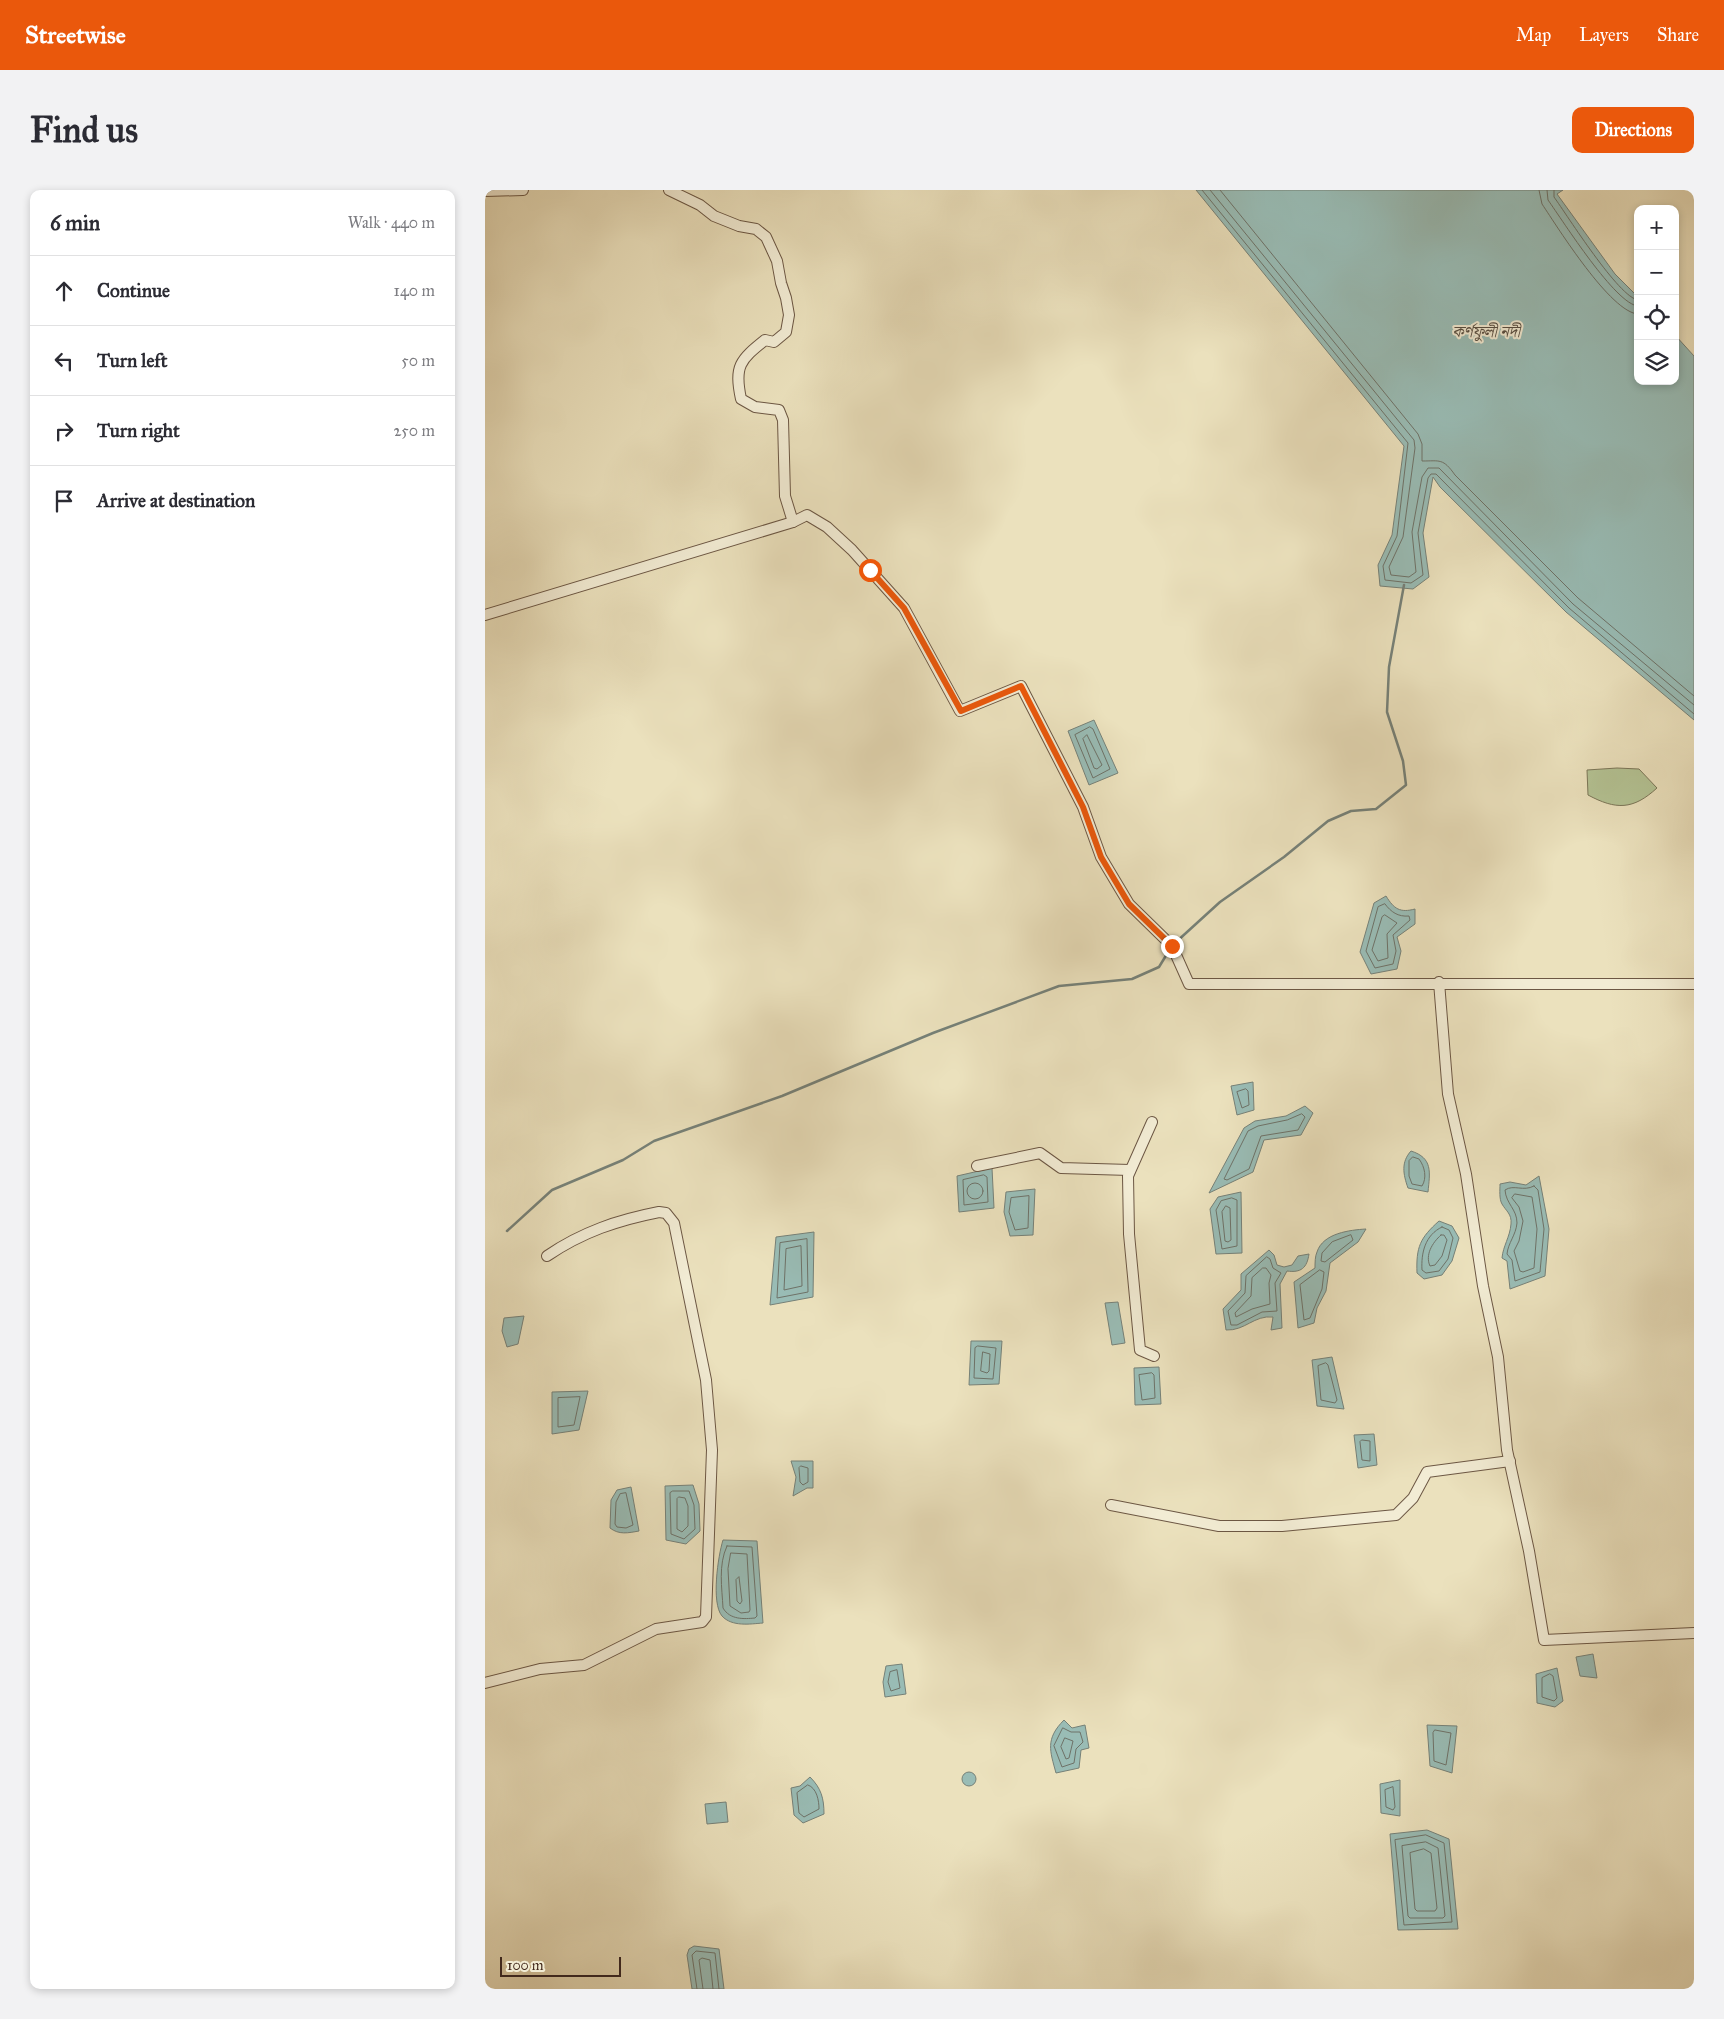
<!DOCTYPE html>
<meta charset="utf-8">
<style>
:root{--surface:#fff;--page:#f2f2f3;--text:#2b2b33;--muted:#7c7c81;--line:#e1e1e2;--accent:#ea580c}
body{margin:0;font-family:"IM FELL Great Primer","Noto Serif Bengali",serif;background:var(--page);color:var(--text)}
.controls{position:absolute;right:15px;top:15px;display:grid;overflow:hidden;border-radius:10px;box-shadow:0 2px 8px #0003}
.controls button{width:45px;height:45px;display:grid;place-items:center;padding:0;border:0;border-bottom:1px solid var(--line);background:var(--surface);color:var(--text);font:25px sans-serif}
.scale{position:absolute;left:15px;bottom:12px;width:121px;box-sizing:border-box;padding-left:5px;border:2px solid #42291c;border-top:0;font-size:14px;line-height:18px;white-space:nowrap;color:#42291c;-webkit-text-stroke:4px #f2ecd4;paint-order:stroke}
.stop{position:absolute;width:15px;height:15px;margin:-11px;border:4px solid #ea580c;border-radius:50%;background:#fff}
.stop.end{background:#ea580c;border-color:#fff;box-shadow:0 1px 5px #0008}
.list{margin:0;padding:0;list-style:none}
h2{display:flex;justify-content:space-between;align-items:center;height:65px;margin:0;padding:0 20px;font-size:21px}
h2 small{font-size:16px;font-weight:400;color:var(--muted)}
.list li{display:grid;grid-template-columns:32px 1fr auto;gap:15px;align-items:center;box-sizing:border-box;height:70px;padding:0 20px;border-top:1px solid var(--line)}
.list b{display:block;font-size:19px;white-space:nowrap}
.list em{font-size:16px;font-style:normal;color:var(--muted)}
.icon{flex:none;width:28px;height:28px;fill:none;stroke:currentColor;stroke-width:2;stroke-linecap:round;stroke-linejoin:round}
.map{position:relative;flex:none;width:1209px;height:1799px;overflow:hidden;border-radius:10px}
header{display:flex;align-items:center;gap:30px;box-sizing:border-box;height:70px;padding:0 25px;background:var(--accent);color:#fff}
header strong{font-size:24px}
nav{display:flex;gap:28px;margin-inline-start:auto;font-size:18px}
.intro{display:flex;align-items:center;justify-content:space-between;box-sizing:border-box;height:120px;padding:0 30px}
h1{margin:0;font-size:35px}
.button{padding:12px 22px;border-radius:10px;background:var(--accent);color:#fff;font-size:18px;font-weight:700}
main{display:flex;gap:30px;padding:0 30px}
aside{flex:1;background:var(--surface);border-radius:10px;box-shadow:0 2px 8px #0003}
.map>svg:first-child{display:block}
.green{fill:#b4c394;stroke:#7b7658}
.water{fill:#99bcb5;stroke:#768178}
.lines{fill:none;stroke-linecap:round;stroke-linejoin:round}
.shore{stroke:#6e7268;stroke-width:1}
.stream{stroke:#768178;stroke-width:2.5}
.minor-casing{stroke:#6c5744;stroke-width:12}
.minor{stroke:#f2ecd4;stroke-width:10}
.route{stroke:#ea580c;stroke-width:6}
.labels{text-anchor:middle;stroke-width:4;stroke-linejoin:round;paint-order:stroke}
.water-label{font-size:16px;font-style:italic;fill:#584e42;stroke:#f2ecd4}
</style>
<header>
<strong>Streetwise</strong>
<nav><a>Map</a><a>Layers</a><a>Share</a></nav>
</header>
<div class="intro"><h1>Find us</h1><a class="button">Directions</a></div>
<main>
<aside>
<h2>6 min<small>Walk · 440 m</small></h2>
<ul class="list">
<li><svg class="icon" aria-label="ahead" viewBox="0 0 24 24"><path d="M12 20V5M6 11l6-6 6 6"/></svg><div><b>Continue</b></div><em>140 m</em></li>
<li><svg class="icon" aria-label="left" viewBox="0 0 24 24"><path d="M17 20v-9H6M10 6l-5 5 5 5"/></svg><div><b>Turn left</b></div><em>50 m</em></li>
<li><svg class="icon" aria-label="right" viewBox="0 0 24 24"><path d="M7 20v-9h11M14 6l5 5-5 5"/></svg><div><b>Turn right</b></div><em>250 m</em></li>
<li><svg class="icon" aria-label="arrive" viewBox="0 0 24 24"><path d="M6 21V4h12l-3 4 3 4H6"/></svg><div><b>Arrive at destination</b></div></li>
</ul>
</aside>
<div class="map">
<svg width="1209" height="1799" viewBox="0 0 1209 1799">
<rect width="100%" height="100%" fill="#ebe1bd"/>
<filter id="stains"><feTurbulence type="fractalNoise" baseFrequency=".004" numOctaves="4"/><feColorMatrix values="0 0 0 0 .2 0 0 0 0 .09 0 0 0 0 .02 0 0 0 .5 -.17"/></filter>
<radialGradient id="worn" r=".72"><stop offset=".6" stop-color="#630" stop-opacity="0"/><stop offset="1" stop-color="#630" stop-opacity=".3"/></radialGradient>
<path class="green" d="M 1132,578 L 1154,579 L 1172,598 C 1148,620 1131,620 1103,605 L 1102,580 Z"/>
<g class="water">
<polygon points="711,0 1078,0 1072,4 1130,84 1153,107 1153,191 1190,191 1190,145 1209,166 1209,530 1081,422 955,297 948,287 938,343 944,387 928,399 895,396 893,375 907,345 919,256"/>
<polygon points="609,530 633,583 604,595 583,541"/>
<path d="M 901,706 C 909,719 915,723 930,719 L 930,734 L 912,747 L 916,761 L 912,779 L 886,784 L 875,762 L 889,713 Z"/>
<polygon points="768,892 769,920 752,925 746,896"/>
<polygon points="820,916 828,923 816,945 779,950 768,982 724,1003 759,938 770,931 801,926"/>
<path d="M 926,961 C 948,968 945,982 943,1002 L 923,998 C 918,984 916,972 926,961 Z"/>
<polygon points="507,978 509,1018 474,1022 472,986"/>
<path d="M 1054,986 L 1064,1039 L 1060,1086 L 1025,1099 L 1022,1071 L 1017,1068 C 1018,1056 1025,1047 1026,1034 C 1027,1024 1021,1021 1017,1014 C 1014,1009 1015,1000 1015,994 L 1025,992 L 1041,995 Z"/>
<polygon points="550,999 548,1045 525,1046 519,1022 521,1002"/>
<polygon points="756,1002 757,1063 731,1064 725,1019 733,1007"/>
<path d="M 954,1031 L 967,1036 L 974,1048 L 967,1071 L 957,1085 L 939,1089 L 932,1083 C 931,1057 935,1048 954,1031 Z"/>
<path d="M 881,1039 L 873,1052 L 845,1073 L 841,1101 L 832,1118 L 829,1133 L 813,1138 L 809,1092 L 830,1078 C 830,1073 830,1066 832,1062 C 838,1043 865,1040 881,1039 Z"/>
<polygon points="329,1042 328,1107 285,1115 291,1047"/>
<path d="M 784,1060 L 789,1065 L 792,1075 L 799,1077 L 807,1075 L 813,1066 L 824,1064 C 822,1078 816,1083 802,1081 L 795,1094 L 797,1138 L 786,1140 L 788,1127 C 769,1125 760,1141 741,1140 L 738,1119 L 756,1100 L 756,1084 Z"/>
<polygon points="633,1112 640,1153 627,1155 620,1113"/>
<polygon points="39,1126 33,1154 22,1157 17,1141 19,1128"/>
<polygon points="486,1151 517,1151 514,1194 484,1195"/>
<polygon points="847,1167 859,1219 832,1216 827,1170"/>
<polygon points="674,1177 676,1214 650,1215 649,1178"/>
<polygon points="103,1201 94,1240 67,1244 67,1202"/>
<polygon points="889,1244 892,1275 873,1278 869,1245"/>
<polygon points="306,1271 328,1271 328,1298 322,1298 308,1306 311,1287"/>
<polygon points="208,1295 214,1314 215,1341 201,1354 181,1350 180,1296"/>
<path d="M 146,1297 L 154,1341 C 143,1343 134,1345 125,1338 L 126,1310 L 132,1300 Z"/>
<path d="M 238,1350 L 272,1351 L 278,1433 C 265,1434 247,1437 237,1426 C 226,1413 233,1366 238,1350 Z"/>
<polygon points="1108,1464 1112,1488 1095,1486 1091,1467"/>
<polygon points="417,1474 421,1504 400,1507 398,1492 401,1476"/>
<polygon points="1072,1478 1078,1511 1070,1517 1052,1513 1051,1484"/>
<path d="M 579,1530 L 587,1538 L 600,1535 L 604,1558 L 596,1560 L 594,1578 L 571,1583 C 565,1561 560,1549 579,1530 Z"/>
<polygon points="942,1535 972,1536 967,1583 945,1576"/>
<circle cx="484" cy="1589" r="7"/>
<path d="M 325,1587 C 336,1598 339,1608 339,1624 L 318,1633 L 309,1625 L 306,1598 L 315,1596 Z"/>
<polygon points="915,1590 915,1626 896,1623 895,1594"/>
<polygon points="241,1612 243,1632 222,1634 220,1614"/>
<polygon points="942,1640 964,1649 973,1739 913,1740 905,1644"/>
<polygon points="209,1756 234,1759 239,1799 207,1799 202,1765 204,1759"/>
</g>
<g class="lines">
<g class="shore">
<polyline points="717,0 923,253 912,346 898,376 900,390 926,393 938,385 933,343 943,288 946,284 951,284 1084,418 1209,524"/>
<polyline points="725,0 929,250 930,258 918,347 904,377 906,385 924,387 931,382 927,342 937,287 943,278 954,278 1088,414 1209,515"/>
<path d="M 735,0 L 933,244 L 937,254 L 937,271 C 955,271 958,268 970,285 L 1093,408 L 1209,506"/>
<path d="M 1054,0 L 1057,14 C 1073,38 1126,123 1153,124"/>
<path d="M 1062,0 L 1063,10 C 1078,31 1131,115 1153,116"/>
<path d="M 1069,0 L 1069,7 C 1082,25 1134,108 1153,110"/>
<polygon points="605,537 608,539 625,579 608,588 590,545"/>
<polygon points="602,545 617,575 612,579 609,578 598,549"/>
<path d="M 900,714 C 906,722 913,727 924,726 L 925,730 L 908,745 L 911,761 L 908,774 L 890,778 L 881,761 L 893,717 Z"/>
<polygon points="900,725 912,733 902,744 903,768 893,771 887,760 897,727"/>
<polygon points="761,899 763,901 764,915 757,918 752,902"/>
<polygon points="817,924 820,927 813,940 776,946 764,979 742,990 739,989 763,941 773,936 802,930"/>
<path d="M 928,967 L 934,969 C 940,977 942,988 937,996 L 927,994 L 924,986 L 924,971 Z"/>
<polygon points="499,985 502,987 503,1012 479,1015 478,990"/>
<circle cx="490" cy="1001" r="8"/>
<path d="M 1049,996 L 1053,1000 L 1059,1039 L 1055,1082 L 1030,1091 L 1027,1070 L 1022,1064 C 1023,1053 1031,1045 1032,1033 C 1032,1019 1021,1014 1020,1000 C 1029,994 1038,1002 1049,996 Z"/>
<polygon points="1030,1004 1047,1007 1052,1039 1049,1078 1038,1082 1035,1081 1029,1061 1034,1051 1038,1031 1034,1017 1027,1008"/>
<polygon points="544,1006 543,1038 530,1040 524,1022 526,1008"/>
<polygon points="747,1008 752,1010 752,1056 737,1059 731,1020 736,1011"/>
<polygon points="741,1016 745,1018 746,1050 743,1052 740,1051 737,1022"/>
<path d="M 957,1037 L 964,1040 L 968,1048 L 963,1069 L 954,1081 L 941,1083 L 937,1080 C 936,1063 940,1045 957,1037 Z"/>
<polygon points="866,1045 868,1050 840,1072 836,1071 837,1063 847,1052"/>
<path d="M 956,1045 L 959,1045 L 962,1050 L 957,1066 L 950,1075 L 945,1076 C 940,1065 947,1053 956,1045 Z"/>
<polygon points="322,1049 323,1102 292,1108 295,1053"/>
<polygon points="316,1056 317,1096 299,1100 301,1059"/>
<polygon points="782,1067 785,1069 788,1078 796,1083 790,1093 792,1121 777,1122 752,1135 746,1135 743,1121 760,1103 761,1086"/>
<polygon points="778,1078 781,1078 786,1085 784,1093 785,1114 767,1119 751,1127 750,1123 766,1106 767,1088"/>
<polygon points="835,1080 839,1082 837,1099 825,1128 819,1130 815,1095"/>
<polygon points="493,1156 511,1158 508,1189 489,1188 490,1158"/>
<polygon points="498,1162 505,1164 504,1181 502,1183 496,1181"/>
<polygon points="841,1173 843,1175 852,1210 850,1213 836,1210 833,1176"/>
<polygon points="667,1183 669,1185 670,1208 657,1210 654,1185"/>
<polygon points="95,1207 89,1235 73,1237 73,1208"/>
<polygon points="877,1250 885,1251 885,1271 877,1270 875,1252"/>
<polygon points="316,1276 323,1278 323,1292 318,1295 315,1292 314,1278"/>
<polygon points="188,1301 204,1301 209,1315 210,1339 199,1349 186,1344 185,1303"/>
<polygon points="141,1303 148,1335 141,1338 132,1337 130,1334 131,1312 135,1304"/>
<polygon points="194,1307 200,1308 203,1316 203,1336 197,1342 192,1339 192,1309"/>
<path d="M 242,1356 L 267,1357 L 272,1426 L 270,1428 C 259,1429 245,1430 238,1418 C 237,1398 233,1375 242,1356 Z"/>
<polygon points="246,1363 262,1364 265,1420 264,1422 256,1423 245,1416 243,1379"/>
<polygon points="254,1387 257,1411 255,1414 252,1411 251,1390"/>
<polygon points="412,1480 415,1498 406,1501 403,1492 405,1482"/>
<polygon points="1065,1484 1068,1486 1072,1508 1069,1511 1057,1507 1057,1488"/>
<polygon points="578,1538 586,1542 595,1542 598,1552 591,1559 589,1573 577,1577 569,1556"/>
<polygon points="950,1540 966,1543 961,1575 949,1571 948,1543"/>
<polygon points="580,1548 588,1551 584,1568 581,1569 576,1557"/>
<path d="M 323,1595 C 332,1598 334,1611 334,1619 L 319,1627 L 314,1623 L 312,1603 Z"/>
<polygon points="908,1597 910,1617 908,1620 901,1617 900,1600"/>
<polygon points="941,1645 959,1653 967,1732 919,1735 910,1650"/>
<polygon points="941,1652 953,1658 960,1726 958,1728 925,1728 923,1726 917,1656"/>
<polygon points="939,1659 946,1663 952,1718 950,1721 932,1721 930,1719 925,1663"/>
<polyline points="212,1799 207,1765 211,1761 230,1763 234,1799"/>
<polyline points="218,1799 214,1770 217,1768 225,1770 228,1799"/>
</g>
<g class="stream">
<polyline points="690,753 735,712 799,667 843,631 866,621 891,619 921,595 918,571 902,522 904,477 919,395"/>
<polyline points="22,1041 67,1000 138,970 169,951 297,906 448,843 574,796 647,789 674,777 685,759"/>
</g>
<g class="minor-casing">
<g id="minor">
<path d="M 184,0 L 215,15 L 229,26 L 254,36 L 271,39 L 281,47 L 292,71 L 296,93 L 301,108 L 304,125 L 301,142 L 289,152 L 280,150 C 255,170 249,176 256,209 L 270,217 L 294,220 L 298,230 L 300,306 L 308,332"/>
<polyline points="0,1 38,0"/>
<polyline points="0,425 308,332 322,325 342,337 367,360 419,418 475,521 536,496 598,617 616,667 644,714 687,756 704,794 1209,794"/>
<polyline points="954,792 963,904 981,984 998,1096 1013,1167 1022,1260 1044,1361 1059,1450 1209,1443"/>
<polyline points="667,932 643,986 644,1044 655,1160 669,1166"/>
<polyline points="492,976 555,963 576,978 645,980"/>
<polyline points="626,1315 734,1336 797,1336 911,1325 928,1308 942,1282 1025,1271"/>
<path d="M 0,1493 L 55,1479 L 99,1475 L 171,1439 L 217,1432 L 221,1427 L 227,1260 L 221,1190 L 189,1033 L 181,1023 L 174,1022 C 133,1030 97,1042 62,1066"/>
</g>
</g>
<use href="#minor" class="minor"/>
</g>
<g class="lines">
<polyline class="route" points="385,380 419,418 476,521 536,496 598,617 616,667 644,714 687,756"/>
</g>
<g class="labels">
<g class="water-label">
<text x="1001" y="147">কর্ণফুলী নদী</text>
</g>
</g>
<rect width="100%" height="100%" filter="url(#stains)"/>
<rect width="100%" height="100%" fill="url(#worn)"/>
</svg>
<div class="controls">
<button>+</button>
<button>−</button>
<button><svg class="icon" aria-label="locate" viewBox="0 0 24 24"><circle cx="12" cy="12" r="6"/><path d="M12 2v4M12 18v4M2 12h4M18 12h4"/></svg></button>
<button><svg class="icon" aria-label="layers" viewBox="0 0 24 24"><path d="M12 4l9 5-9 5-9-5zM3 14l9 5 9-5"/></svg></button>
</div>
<div class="scale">100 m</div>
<div class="stop" style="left:385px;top:380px"></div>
<div class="stop end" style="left:687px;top:756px"></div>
</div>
</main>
